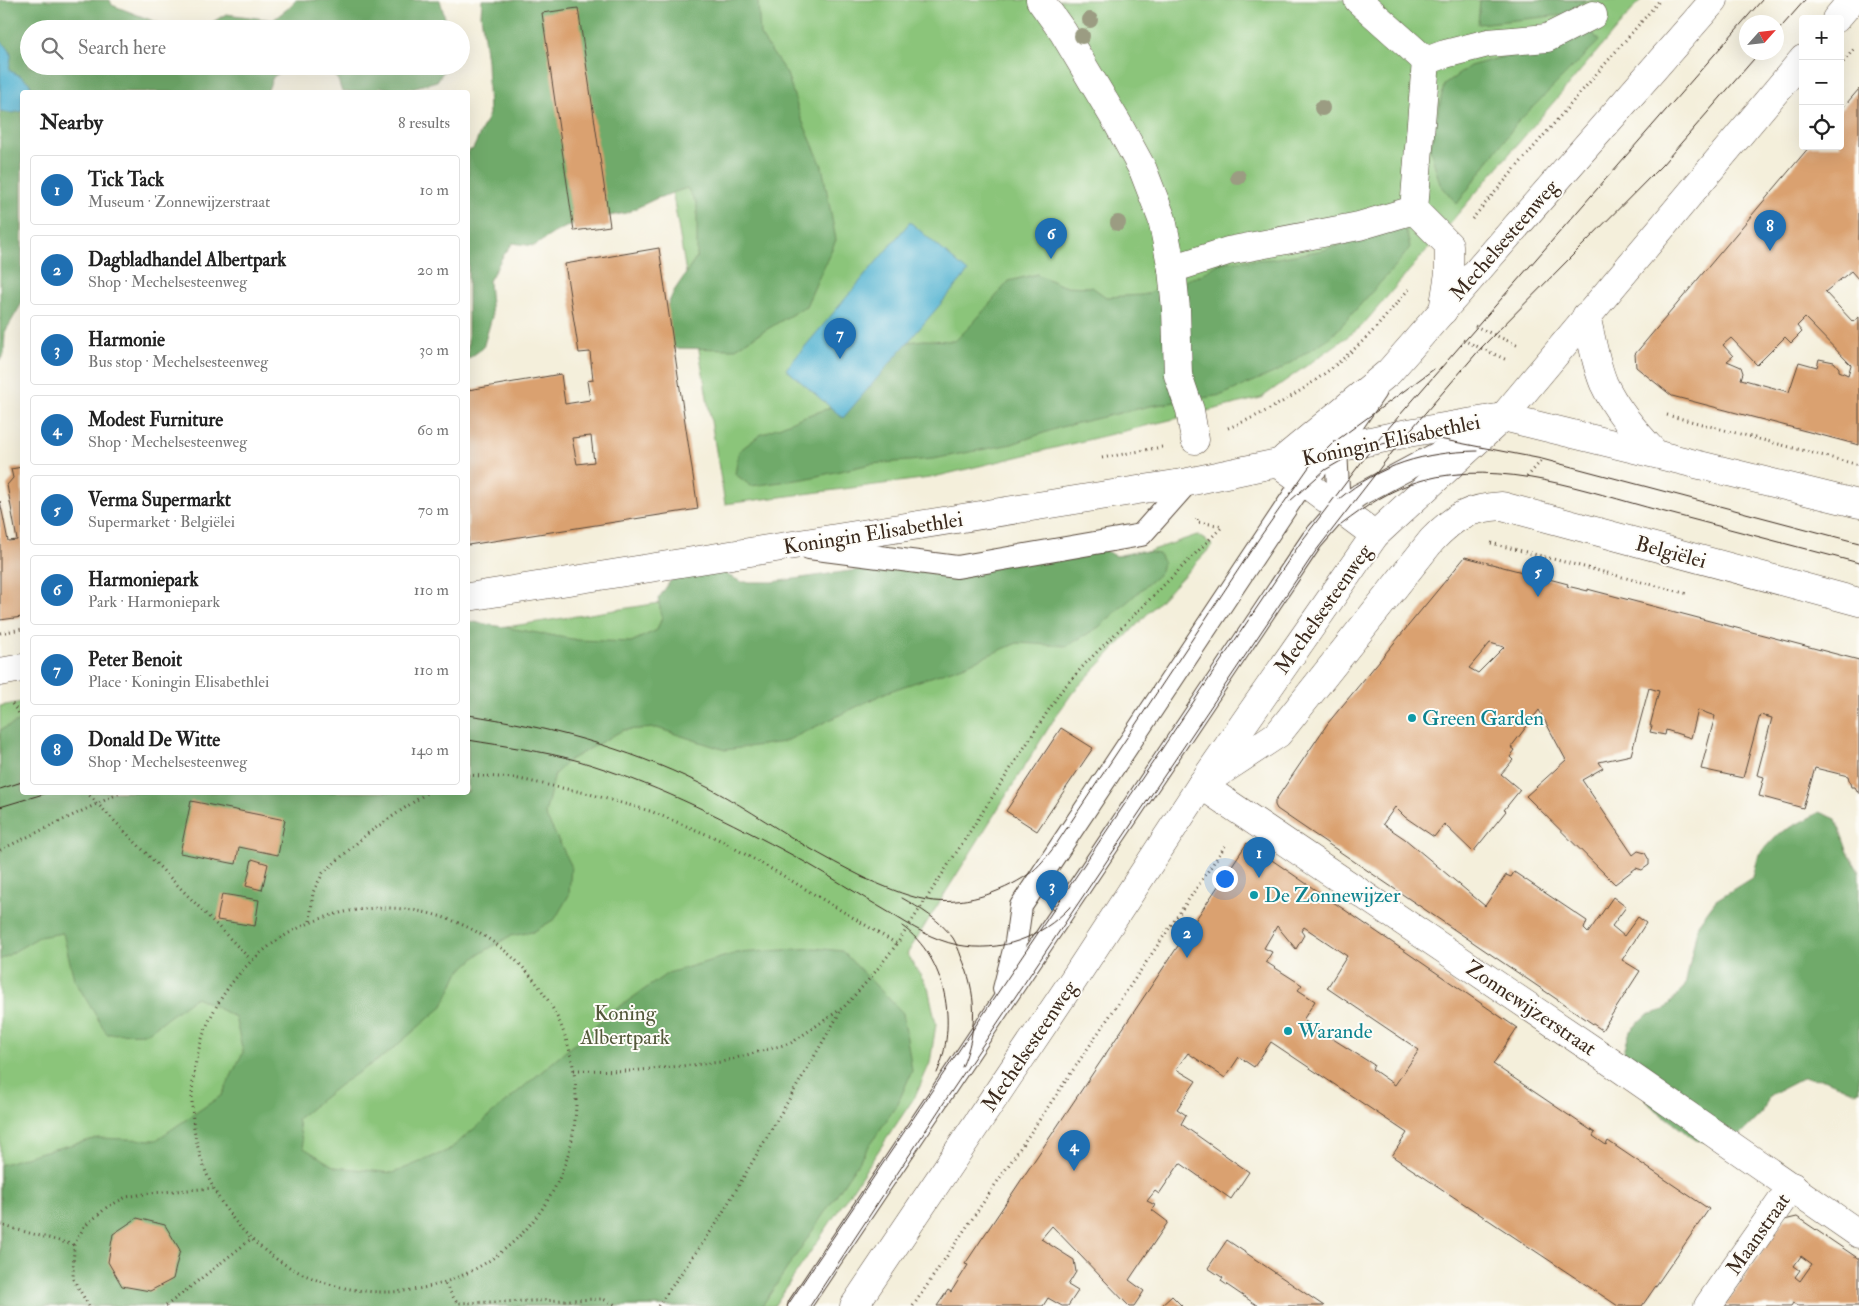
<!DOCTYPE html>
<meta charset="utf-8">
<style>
:root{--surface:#fff;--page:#f2f2f2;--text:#222;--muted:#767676;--line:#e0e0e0;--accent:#1f6fb2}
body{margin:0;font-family:"IM FELL Double Pica",serif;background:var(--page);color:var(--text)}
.controls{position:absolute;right:15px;top:15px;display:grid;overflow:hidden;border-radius:5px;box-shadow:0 5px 20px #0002}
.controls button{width:45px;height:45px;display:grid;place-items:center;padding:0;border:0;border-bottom:1px solid var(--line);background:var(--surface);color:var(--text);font:25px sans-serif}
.compass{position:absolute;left:1739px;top:15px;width:45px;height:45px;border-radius:50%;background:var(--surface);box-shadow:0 5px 20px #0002;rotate:63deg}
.you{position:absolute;left:1224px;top:878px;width:18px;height:18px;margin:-12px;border:4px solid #fff;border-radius:50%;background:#1a73e8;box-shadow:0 0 0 8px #1a73e833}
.badge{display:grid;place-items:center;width:32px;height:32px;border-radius:50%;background:var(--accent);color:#fff;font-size:16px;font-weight:700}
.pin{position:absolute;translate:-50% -41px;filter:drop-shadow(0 1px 2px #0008)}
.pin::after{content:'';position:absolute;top:26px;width:18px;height:15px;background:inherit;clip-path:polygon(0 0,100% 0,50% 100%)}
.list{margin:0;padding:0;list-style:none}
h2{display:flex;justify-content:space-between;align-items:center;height:65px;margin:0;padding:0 20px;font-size:21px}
h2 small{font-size:16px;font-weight:400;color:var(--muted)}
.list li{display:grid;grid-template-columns:32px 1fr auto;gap:15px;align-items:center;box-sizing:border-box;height:70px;margin:0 10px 10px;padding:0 10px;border:1px solid var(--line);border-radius:5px}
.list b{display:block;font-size:19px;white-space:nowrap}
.list p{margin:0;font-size:16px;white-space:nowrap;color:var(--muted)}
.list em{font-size:16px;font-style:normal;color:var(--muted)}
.icon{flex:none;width:28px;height:28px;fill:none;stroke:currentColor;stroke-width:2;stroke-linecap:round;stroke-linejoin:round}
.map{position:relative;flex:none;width:1859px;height:1306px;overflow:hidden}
.search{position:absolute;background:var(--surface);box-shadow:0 5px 20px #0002;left:20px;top:20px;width:450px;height:55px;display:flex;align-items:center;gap:12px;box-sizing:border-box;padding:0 18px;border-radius:28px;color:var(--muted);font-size:19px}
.panel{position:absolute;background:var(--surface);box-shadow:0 5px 20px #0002;left:20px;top:90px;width:450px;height:705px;border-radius:5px}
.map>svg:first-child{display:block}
.green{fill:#8bc57a;stroke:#63784c}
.forest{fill:#70aa6a;stroke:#566a44}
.water{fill:#52b3d1;stroke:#466e78}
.building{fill:#daa170;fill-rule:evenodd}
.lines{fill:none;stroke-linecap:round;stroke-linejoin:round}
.service-casing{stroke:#57483a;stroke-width:24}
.pedestrian-casing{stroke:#57483a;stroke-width:29}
.minor-casing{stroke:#57483a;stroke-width:29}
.tertiary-casing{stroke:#57483a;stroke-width:29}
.secondary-casing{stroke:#57483a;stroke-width:29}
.path{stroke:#57483a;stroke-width:3;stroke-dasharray:1 4;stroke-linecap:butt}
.service{stroke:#fff;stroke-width:22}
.pedestrian{stroke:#fff;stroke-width:28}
.minor{stroke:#fff;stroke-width:28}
.tertiary{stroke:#fff;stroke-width:28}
.secondary{stroke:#fff;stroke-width:28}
.tram{stroke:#3b2a1e;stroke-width:1}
.tree{fill:#9b9c82}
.culture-dot{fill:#0f9aa8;stroke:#fdfcf7;stroke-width:2}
.labels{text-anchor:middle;stroke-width:4;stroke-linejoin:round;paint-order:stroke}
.street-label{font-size:21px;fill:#3b2a1e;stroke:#fdfcf7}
.culture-label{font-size:21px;fill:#0d838f;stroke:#fdfcf7;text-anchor:start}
.park-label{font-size:21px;fill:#53583a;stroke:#fdfcf7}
</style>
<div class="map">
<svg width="1859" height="1306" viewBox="0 0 1859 1306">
<rect width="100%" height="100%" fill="#fdfcf7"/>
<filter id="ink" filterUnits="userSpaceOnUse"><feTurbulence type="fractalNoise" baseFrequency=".02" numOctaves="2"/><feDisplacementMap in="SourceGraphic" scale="10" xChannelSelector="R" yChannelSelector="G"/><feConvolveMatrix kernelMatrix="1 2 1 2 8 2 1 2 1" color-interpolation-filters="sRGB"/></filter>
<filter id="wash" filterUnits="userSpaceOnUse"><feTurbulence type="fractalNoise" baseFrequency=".0096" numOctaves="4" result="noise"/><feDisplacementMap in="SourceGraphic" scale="20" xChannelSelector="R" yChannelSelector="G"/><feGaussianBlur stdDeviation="1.12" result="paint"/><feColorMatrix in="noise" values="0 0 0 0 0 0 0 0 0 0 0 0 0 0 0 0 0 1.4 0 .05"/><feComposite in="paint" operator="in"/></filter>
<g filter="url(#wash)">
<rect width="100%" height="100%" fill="#f4efdb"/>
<g class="green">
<polygon points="640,0 1641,0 1361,327 1261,398 930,478 725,504"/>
<polygon points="1197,535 1213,545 1073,692 1056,716 907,954 928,987 936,1024 930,1063 916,1095 774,1306 0,1306 0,706 22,702 22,792 468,792 468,633 819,578 1108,561 1135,556"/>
</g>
<g class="forest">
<polygon points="0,0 110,0 112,5 174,29 29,29 29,66 291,66 273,77 267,92 22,92 22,303 5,332 4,354 0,360"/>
<polygon points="295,0 440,0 448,29 201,29 226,14 273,20 291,6"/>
<polygon points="482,0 758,0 760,35 787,74 801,118 822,166 836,240 806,306 734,349 667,348 659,324 674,291 697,257 697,204 687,188 655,199 626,213 598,218 586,217 554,233 534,246 513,243 503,256 489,281 492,317 483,348 468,359 468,151 473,149 489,114 487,61 481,15"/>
<polygon points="1480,0 1586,0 1563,15 1478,24"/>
<polygon points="1592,32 1599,41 1516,124 1457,204 1440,184 1430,149 1444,85 1470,66"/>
<polygon points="324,66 447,66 437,81 401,91 380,87 375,92 342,92 338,80"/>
<polygon points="1405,227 1410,247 1399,262 1332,336 1278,371 1222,395 1150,406 1061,427 1012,444 933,459 871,464 804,479 751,486 735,474 739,451 760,435 802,417 827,409 847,399 892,344 924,340 955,341 974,322 1009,281 1037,274 1063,286 1092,287 1106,297 1142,295 1201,275 1221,262 1272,259 1324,250 1363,237"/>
<polygon points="1104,550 1116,556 1140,551 1159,554 1163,562 1161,572 1099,627 1067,646 1017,643 963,666 887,692 784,742 725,750 657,728 623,730 568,761 555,774 545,814 571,865 569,895 555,919 533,932 510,936 478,955 458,973 443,1006 388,1053 341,1084 297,1119 304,1148 335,1167 393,1173 449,1150 612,1012 668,973 737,953 815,948 842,951 903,1013 912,1071 898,1103 762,1306 0,1306 0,1165 38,1153 98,1138 156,1140 222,1095 243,1052 235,1017 196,997 147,1033 107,1034 74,979 63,933 39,937 0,960 0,730 22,720 22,792 468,792 468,621 578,640 631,642 657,630 662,617 658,599 671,580 687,573 721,567 729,576 742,582 773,582 871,568"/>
<polygon points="1820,812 1836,819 1847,850 1859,872 1859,1091 1855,1092 1824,1079 1803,1078 1770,1095 1762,1113 1742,1133 1722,1144 1695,1140 1650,1105 1622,1058 1630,1031 1647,1015 1664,1010 1685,986 1698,924 1716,900 1753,877 1759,854 1778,834"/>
</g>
<g class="water">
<path d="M 0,40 C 5,45 12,50 11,58 C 10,64 9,65 10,71 C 21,76 31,80 33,92 L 22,92 L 22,111 L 12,113 L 0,111 Z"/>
<polygon points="910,222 968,272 843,418 786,369"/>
</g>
<g id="blocks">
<g class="building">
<polygon points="578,8 610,226 574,231 542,13"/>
<path d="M 1859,89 L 1859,280 L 1851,271 L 1825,292 L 1853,322 L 1859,317 L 1859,445 L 1672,396 L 1636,367 L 1635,354 L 1810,146 L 1840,146 L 1840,111 ZM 1805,318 L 1851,365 L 1848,375 L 1839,371 L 1839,368 L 1834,362 L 1819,359 L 1817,367 L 1799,362 L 1789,392 L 1741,379 L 1743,373 L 1741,367 L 1727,361 L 1733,356 L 1723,345 L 1731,338 L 1757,365 L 1785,337 L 1791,343 L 1802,332 L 1797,326 Z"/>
<path d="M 659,248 L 698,509 L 468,545 L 468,390 L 561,374 L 565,404 L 590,400 L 587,381 L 593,380 L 590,352 L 579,353 L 565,264 ZM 591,436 L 594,462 L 577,464 L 572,438 Z"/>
<polygon points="22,467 22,617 0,620 0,501 8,541 17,540 7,485 13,478 11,469"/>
<path d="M 1465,557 L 1568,584 L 1567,586 L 1588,591 L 1588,589 L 1591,590 L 1859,660 L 1859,794 L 1855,787 L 1851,787 L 1848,776 L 1815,768 L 1803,808 L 1759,796 L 1764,777 L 1757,775 L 1772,718 L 1760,715 L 1743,778 L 1701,769 L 1715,716 L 1698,710 L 1691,738 L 1666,730 L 1665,735 L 1650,732 L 1652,726 L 1650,726 L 1659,691 L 1649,688 L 1631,755 L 1599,762 L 1603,768 L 1582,780 L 1633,855 L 1638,851 L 1645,853 L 1649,860 L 1649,865 L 1642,870 L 1636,868 L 1615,884 L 1526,796 L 1566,760 L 1539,710 L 1511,747 L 1515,750 L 1510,757 L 1513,760 L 1501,774 L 1520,790 L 1504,810 L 1506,811 L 1473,852 L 1444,824 L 1434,837 L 1405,817 L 1395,807 L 1383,824 L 1405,839 L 1485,906 L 1506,875 L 1511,877 L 1514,872 L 1587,921 L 1584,929 L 1588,933 L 1613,897 L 1626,907 L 1612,926 L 1624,936 L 1638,917 L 1646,923 L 1622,960 L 1640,971 L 1602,1030 L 1277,809 L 1275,805 L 1275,801 L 1328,723 ZM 1490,643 L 1504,647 L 1478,673 L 1469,668 Z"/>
<polygon points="1061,728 1093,748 1037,831 1006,811"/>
<polygon points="191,801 285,820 278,855 239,847 236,864 180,853"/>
<path d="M 1247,843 L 1517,1028 L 1493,1064 L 1595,1133 L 1593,1136 L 1606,1145 L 1608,1141 L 1709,1209 L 1642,1306 L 1618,1306 L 1392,1156 L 1407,1133 L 1271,1042 L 1254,1067 L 1239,1057 L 1225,1078 L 1188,1053 L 1176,1069 L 1196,1081 L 1177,1109 L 1186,1115 L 1181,1124 L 1249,1172 L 1231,1199 L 1180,1163 L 1159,1194 L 1155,1191 L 1147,1201 L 1155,1205 L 1152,1210 L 1168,1222 L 1129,1280 L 1144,1291 L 1134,1306 L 1129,1306 L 1052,1226 L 1041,1239 L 1074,1260 L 1076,1272 L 1068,1285 L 1078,1291 L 1068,1306 L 1062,1306 L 1048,1298 L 1043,1306 L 937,1306 L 948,1290 L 951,1292 L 968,1265 L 965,1264 ZM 1277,926 L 1296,949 L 1304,935 L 1301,931 L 1304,927 L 1347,956 L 1327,988 L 1419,1050 L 1395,1085 L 1372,1069 L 1374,1065 L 1303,1020 L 1315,1001 L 1298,990 L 1302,985 L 1266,962 L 1272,952 L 1264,948 Z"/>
<polygon points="252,859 268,864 262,890 246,886"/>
<polygon points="222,894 259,900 255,926 217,920"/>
<path d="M 1797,1217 L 1859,1259 L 1859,1306 L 1798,1306 L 1793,1303 L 1791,1306 L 1725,1306 L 1784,1220 ZM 1801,1256 L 1812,1264 L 1800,1281 L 1795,1277 L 1800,1270 L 1794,1266 Z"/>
<polygon points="137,1218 165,1225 180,1250 173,1279 150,1291 122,1286 108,1262 113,1234"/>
<polygon points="1227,1240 1324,1306 1258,1306 1221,1281 1223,1278 1208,1268"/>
<polygon points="1172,1296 1182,1306 1161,1306"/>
</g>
</g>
</g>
<g filter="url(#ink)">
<use href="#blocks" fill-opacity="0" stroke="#57483a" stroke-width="1"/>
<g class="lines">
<g class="service-casing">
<g id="service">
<polyline points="1336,448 1339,509"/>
<polyline points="809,548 957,567 1141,535 1188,482"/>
<polyline points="1004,989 1016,942 1021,906 1303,482 1336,448 1375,391"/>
<polyline points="799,1306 1312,540 1339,509 1359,495 1481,430"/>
</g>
</g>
<g class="pedestrian-casing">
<g id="pedestrian">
<polyline points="1040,0 1063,32 1118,124 1143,170 1162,219 1172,269 1176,309 1178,375 1190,410 1195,440"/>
<polyline points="1358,0 1426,61"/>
<polyline points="1426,61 1445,54 1488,43 1547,38 1593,15"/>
<polyline points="1414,210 1426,61"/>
<polyline points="1172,269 1228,251 1359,226 1414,210 1449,245 1449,273 1443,311"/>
</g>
</g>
<g class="minor-casing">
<g id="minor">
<polyline points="1201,785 1608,1060 1859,1234"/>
<polyline points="1708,1306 1792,1186"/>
</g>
</g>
<g class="tertiary-casing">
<g id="tertiary">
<path d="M 1586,316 C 1592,339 1595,363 1604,384 C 1616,410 1635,432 1655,453"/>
<polyline points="1503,417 1859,504"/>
<path d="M 1202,784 L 1278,734 L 1432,540 C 1455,516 1469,508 1502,506 L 1859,602"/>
</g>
</g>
<g class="secondary-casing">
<g id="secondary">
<polyline points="1836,19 1852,0"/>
<polyline points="1285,458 1389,372 1714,0"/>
<polyline points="1278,463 1375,535"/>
<polyline points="468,597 1188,482 1278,463 1324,451 1408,433 1503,417"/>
<polyline points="0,672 22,668"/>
<polyline points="854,1306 1074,979 1201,785 1375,535 1503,417 1803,59"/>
</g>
</g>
<g class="path">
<polyline points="1840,66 1854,49"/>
<polyline points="1472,219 1660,0"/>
<polyline points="1475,326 1519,346"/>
<polyline points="1463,340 1507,360"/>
<polyline points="1667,415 1859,465"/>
<path d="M 1228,428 C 1281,408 1331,373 1371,333 C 1385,318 1397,302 1411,287"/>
<polyline points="1102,458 1162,447"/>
<polyline points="1527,477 1541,461"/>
<polyline points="1197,519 1197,522 1223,526"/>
<polyline points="1491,543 1688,594"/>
<polyline points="0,633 22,629"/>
<polyline points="12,704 22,717"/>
<polyline points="468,775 514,778 586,793 650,811 718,839 782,875 897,944"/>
<polyline points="86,792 250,959"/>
<polyline points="0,850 122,792"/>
<circle cx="384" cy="1100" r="192"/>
<polyline points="310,921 313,892 323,873 367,834 428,792"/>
<polyline points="574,1070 631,1071 721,1062 791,1043 844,1007 872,976 897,944 1061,691 1086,663 1223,526"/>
<polyline points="0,1225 74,1245"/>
<polyline points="445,1284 457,1303 603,1299 618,1306"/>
<polyline points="89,1306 73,1279 74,1245 84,1227 106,1208 126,1197 150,1193 213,1188"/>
<polyline points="166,1306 250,1240"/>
<polyline points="658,1306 716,1224 842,1009"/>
<polyline points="913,1306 1227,843"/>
</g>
<use href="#service" class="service"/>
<use href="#pedestrian" class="pedestrian"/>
<use href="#minor" class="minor"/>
<use href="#tertiary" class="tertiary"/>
<use href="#secondary" class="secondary"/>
<g class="tram">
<polyline points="1776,33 1805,0"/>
<path d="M 1339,499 C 1381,464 1424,452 1477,451"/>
<polyline points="1290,501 1325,470 1358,451 1386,443 1421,438 1439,439 1542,459 1859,543"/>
<path d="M 1341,525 C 1366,506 1392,488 1423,480 C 1502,459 1585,491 1661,511 C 1727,528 1793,546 1859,563"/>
<path d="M 468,715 C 545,726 628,748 699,783 C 736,801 769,824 804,845 C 824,857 845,868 867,879"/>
<path d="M 468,740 C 504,746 543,751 579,761 C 650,782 717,815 783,850 C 819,869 854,892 890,913 C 911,926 933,940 958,945 C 1000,953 1041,938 1070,907"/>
<polyline points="0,789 22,782"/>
<polyline points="0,807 50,792"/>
<path d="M 861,877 C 882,885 904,896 927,900 C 961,906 1000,894 1029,874 C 1039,867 1047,856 1055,846 L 1260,537 L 1309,467 L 1333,443 L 1434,369"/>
<path d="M 902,898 C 920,908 941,921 953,938 C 956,943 959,950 961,956 C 977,992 978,1031 962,1067"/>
<path d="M 902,926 C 947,958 958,1025 937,1073"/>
<polyline points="787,1306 1301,542 1379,439 1762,0"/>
<polyline points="810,1306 949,1095 1315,552 1401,441 1481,348 1662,165 1760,52"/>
</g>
</g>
<g class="tree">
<circle cx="1090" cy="20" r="8"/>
<circle cx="1082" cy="36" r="8"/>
<circle cx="1322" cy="108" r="8"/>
<circle cx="1238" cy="177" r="8"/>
<circle cx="1118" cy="223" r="8"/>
</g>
</g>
<g class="culture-dot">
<circle cx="1412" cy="718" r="5"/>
<circle cx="1254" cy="895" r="5"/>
<circle cx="1288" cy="1031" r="5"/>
</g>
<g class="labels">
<g class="street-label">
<text transform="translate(1504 240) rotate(-49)" y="7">Mechelsesteenweg</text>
<text transform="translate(1391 440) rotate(-12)" y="7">Koningin Elisabethlei</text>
<text transform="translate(873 533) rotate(-9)" y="7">Koningin Elisabethlei</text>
<text transform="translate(1671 552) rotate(15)" y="7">Belgiëlei</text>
<text transform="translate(1323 609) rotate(-55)" y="7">Mechelsesteenweg</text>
<text transform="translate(1531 1008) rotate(34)" y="7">Zonnewijzerstraat</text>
<text transform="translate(1029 1046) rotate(-56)" y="7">Mechelsesteenweg</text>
<text transform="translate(1758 1234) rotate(-55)" y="7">Maanstraat</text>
</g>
<g class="culture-label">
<text x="1422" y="725">Green Garden</text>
<text x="1264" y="902">De Zonnewijzer</text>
<text x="1298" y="1038">Warande</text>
</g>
<g class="park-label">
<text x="625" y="1020">Koning<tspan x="625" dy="24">Albertpark</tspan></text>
</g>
</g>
</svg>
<div class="controls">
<button>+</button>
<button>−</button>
<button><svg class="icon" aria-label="locate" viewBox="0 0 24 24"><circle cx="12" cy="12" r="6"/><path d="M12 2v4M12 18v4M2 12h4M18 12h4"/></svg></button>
</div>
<svg class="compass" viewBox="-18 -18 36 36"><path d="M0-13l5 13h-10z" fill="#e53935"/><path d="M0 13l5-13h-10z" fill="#767676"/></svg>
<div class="you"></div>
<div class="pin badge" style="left:1259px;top:878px">1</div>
<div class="pin badge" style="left:1187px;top:958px">2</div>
<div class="pin badge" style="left:1052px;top:911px">3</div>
<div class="pin badge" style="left:1074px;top:1171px">4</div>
<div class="pin badge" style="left:1538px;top:597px">5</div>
<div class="pin badge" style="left:1051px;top:259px">6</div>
<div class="pin badge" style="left:840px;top:359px">7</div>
<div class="pin badge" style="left:1770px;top:251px">8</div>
<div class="search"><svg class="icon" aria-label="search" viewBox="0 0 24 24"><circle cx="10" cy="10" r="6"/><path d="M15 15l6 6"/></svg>Search here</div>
<section class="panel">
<h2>Nearby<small>8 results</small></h2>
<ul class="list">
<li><span class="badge">1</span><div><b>Tick Tack</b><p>Museum · Zonnewijzerstraat</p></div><em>10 m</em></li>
<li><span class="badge">2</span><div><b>Dagbladhandel Albertpark</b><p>Shop · Mechelsesteenweg</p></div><em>20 m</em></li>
<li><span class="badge">3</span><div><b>Harmonie</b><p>Bus stop · Mechelsesteenweg</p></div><em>30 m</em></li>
<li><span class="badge">4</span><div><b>Modest Furniture</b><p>Shop · Mechelsesteenweg</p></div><em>60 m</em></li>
<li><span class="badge">5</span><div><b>Verma Supermarkt</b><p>Supermarket · Belgiëlei</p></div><em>70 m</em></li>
<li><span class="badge">6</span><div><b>Harmoniepark</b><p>Park · Harmoniepark</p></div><em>110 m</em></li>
<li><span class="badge">7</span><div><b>Peter Benoit</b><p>Place · Koningin Elisabethlei</p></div><em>110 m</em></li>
<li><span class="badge">8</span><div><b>Donald De Witte</b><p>Shop · Mechelsesteenweg</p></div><em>140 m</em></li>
</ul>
</section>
</div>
